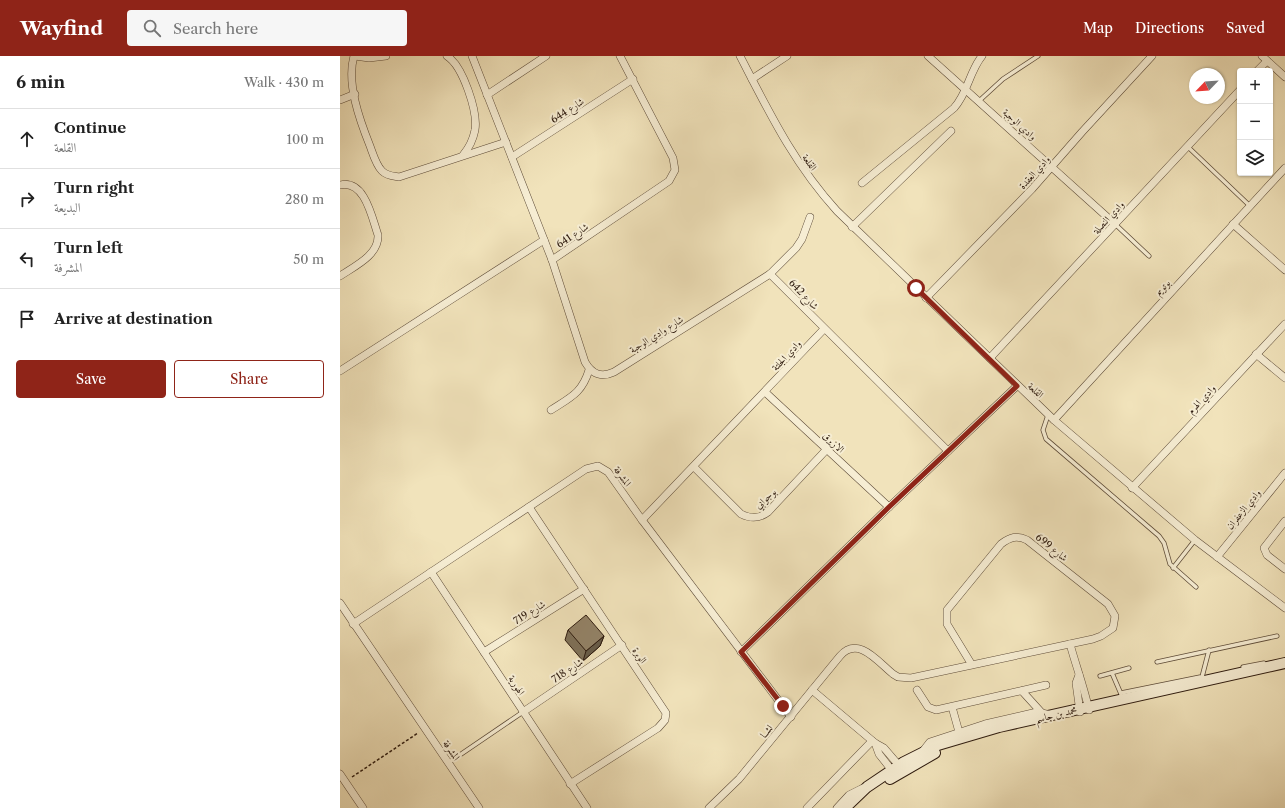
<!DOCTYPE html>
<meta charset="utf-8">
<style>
:root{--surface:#fff;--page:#f6f6f6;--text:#222;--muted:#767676;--line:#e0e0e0;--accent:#8f2418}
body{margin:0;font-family:"Libre Caslon Text",Amiri,serif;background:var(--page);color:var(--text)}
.controls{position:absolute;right:12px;top:12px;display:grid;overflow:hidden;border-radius:4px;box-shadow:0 1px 3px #0004}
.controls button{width:36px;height:36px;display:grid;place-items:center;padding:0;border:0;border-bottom:1px solid var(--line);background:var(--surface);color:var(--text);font:20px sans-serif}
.compass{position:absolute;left:849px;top:12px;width:36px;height:36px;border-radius:50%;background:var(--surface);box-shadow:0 1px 3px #0004;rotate:245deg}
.stop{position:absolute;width:12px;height:12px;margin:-9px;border:3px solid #8f2418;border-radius:50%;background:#fff}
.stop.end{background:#8f2418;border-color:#fff;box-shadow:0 1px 4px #0008}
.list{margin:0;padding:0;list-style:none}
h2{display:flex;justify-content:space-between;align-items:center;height:52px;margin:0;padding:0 16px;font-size:17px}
h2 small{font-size:13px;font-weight:400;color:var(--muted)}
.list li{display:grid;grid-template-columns:26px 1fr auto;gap:12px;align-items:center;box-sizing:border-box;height:60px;padding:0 16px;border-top:1px solid var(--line)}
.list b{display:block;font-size:15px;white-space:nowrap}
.list p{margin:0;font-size:13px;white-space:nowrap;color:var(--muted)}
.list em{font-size:13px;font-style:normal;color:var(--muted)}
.actions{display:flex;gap:8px;padding:12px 16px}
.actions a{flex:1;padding:9px 0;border:1px solid var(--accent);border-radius:4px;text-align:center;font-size:14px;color:var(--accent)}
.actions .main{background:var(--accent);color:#fff}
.icon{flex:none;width:22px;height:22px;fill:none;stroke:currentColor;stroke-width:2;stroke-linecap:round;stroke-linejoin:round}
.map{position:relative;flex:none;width:945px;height:752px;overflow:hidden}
header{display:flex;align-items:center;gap:24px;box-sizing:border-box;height:56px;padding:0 20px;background:var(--accent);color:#fff}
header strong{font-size:19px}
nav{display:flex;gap:22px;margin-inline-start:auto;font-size:14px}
.search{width:280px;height:36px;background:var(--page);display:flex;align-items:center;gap:10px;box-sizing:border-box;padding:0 14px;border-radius:4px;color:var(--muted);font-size:15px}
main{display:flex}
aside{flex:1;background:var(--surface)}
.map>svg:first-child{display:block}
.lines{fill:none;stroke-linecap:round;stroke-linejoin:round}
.lane-casing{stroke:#5e4c39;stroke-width:5}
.street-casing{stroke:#5e4c39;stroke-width:8}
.secondary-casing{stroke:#2d1a0e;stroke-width:12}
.path{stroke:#2d1a0e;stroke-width:1.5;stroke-dasharray:3 2;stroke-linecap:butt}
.lane{stroke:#f6edd3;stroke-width:3.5}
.street{stroke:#f6edd3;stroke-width:7}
.secondary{stroke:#f6edd3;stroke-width:10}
.wall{fill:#7e7159;stroke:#2d1a0e}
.shaded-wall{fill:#675c49;stroke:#2d1a0e}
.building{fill:#938368;stroke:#2d1a0e}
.route{stroke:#8f2418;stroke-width:5}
.labels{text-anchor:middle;stroke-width:4;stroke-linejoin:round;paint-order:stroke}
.street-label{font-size:10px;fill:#2d1a0e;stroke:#f6edd3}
</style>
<header>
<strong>Wayfind</strong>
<div class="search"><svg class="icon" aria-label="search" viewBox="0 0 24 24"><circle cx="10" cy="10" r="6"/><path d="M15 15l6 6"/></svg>Search here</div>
<nav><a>Map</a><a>Directions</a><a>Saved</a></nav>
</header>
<main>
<aside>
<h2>6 min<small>Walk · 430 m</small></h2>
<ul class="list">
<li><svg class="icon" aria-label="ahead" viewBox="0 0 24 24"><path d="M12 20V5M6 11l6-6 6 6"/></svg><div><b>Continue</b><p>القلعة</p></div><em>100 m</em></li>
<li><svg class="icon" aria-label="right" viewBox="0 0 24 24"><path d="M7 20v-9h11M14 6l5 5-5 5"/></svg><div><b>Turn right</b><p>البديعة</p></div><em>280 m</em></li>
<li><svg class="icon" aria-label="left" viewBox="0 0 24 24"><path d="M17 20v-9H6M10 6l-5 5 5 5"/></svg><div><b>Turn left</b><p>المشرفة</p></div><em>50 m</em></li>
<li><svg class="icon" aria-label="arrive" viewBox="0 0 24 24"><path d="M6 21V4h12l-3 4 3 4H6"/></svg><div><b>Arrive at destination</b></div></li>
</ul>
<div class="actions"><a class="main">Save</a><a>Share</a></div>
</aside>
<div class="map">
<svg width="945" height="752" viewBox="0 0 945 752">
<rect width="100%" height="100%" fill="#f1e3bb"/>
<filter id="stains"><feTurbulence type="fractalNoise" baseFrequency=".005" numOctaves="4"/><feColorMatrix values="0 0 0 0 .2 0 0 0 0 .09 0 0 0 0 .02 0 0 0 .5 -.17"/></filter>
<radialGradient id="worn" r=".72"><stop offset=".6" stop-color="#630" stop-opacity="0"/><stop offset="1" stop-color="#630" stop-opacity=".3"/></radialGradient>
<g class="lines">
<g class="lane-casing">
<g id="lane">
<polyline points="639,45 663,23 698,0"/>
<polyline points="847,90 910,150"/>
<polyline points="775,168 809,200"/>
<polyline points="708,359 703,374 706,383 819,480 824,487 830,508 856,531"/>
<polyline points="833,512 855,484"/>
<polyline points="817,606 937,580"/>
<polyline points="903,611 924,607"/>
<polyline points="772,617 781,638"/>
<polyline points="760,620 789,612"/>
<polyline points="862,621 869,594"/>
<polyline points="781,637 860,621"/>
<polyline points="108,707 183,656"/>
</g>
</g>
<g class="street-casing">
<g id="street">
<path d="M 14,0 C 6,27 20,65 30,90 C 33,98 36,109 42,115 C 47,120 53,120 59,121 L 166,86"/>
<polyline points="15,0 29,2 46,0"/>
<path d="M 107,0 C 123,10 138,56 135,74 C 133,84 129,92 123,99"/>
<path d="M 132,0 L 212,204 L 245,306 C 252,318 261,322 274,316 L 430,218 L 456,192 L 462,183 L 470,161"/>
<path d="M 400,0 C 429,56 454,108 497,155 L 714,364 L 855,484 L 945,552"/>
<polyline points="588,0 775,168"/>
<polyline points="922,0 945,21"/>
<polyline points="917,15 927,5"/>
<polyline points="412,23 447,0"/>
<polyline points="147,39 206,0"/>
<polyline points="0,44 15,38"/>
<polyline points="172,101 293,23"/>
<path d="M 522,127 L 614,52 C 628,37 629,16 642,0"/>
<path d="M 0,129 C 25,123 32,162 38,179 C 39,199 15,210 0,220"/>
<polyline points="893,168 945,214"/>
<polyline points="512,171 611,75"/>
<polyline points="212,204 329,125 335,114 333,102 280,0"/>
<polyline points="430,218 608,395"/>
<polyline points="586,242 692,133 742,76 812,0"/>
<polyline points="916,298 945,322"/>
<polyline points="650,302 900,34"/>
<polyline points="0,315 204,184"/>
<polyline points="425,336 549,451"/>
<path d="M 211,354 C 231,341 242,337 249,314"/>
<polyline points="714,364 945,112"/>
<path d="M 354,411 L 401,458 C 411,463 419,463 428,456 L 487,393"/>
<polyline points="792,432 945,268"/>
<polyline points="189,451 326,657 325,664 318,672 230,728"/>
<polyline points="302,464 484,273"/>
<polyline points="945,465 924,492 927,499 945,513"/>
<polyline points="877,501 945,417"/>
<polyline points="91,516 247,752"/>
<polyline points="0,547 139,752"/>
<polyline points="13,568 246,413 258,410 268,416 302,464 451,661"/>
<path d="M 730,588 C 736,610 744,631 749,654"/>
<polyline points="144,596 244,533"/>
<polyline points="401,596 549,451 677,330"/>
<polyline points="739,619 736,627 740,656"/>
<polyline points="472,634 535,687 544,692 562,713"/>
<polyline points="577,634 588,651 596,654 706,629"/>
<polyline points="682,635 701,656"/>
<polyline points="612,651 619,676"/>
<polyline points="183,656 282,589"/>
<polyline points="535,687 539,698 554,717"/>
<polyline points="583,695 590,686 645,668 697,656 711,659"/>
<polyline points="0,718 23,752"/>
<path d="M 369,752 L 399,723 L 500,600 C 518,579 538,606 553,618 L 558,621 L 571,622 L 753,583 L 761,580 L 773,572 L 775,560 L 768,548 L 687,484 C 677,479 670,481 661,488 L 607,554 L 607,568 L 632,609"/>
<polyline points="467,752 532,685"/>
<polyline points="497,752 509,739 523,732"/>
</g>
</g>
<g class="secondary-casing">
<g id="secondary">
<polyline points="550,723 595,697"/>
<polyline points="505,752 527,731 564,706 598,689 659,671 945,607"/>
</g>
</g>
<polyline class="path" points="12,721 78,677"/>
<use href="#lane" class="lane"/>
<use href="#street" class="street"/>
<use href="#secondary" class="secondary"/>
</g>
<polygon class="wall" points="228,574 264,580 260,590 243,605 225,584"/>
<polygon class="shaded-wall" points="264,580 260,590 243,605 246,595"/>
<polygon class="building" points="246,559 264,580 246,595 228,574"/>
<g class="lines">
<polyline class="route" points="443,650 401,596 549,451 677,330 576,232"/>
</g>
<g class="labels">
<g class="street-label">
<text transform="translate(227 54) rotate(-33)" y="4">شارع 644</text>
<text transform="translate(680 68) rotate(42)" y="4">وادي الوجبة</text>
<text transform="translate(470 106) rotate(55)" y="4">القلعة</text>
<text transform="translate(694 116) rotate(-48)" y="4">وادي العقدة</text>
<text transform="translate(768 161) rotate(-47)" y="4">وادي النصلة</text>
<text transform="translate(232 179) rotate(-34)" y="4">شارع 641</text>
<text transform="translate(822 231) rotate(-47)" y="4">بوتويم</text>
<text transform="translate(464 238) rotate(46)" y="4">شارع 642</text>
<text transform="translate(316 278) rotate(-32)" y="4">شارع وادي الوجبة</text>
<text transform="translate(446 299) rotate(-47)" y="4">وادي الجلتة</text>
<text transform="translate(696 334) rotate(43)" y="4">القلعة</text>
<text transform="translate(861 343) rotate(-47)" y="4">وادي الهرم</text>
<text transform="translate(494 386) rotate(43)" y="4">الازيرق</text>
<text transform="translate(283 420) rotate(54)" y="4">المشرفة</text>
<text transform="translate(425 442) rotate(-42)" y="4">بوجوابي</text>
<text transform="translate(903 453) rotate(-51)" y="4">وادي الزعفران</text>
<text transform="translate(712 491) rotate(39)" y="4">شارع 699</text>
<text transform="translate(189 556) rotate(-32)" y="4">شارع 719</text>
<text transform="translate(300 599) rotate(56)" y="4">الوبرة</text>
<text transform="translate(227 614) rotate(-34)" y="4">شارع 718</text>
<text transform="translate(177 629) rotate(57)" y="4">الهورية</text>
<text transform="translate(716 658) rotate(-13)" y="4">محمد بن جاسم</text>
<text transform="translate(426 675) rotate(-50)" y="4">لشــا</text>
<text transform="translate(112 694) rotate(56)" y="4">المشرفة</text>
</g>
</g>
<rect width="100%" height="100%" filter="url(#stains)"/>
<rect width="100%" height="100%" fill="url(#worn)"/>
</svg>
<div class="controls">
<button>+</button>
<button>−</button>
<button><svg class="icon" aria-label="layers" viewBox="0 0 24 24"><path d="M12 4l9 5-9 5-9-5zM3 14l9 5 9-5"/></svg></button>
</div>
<svg class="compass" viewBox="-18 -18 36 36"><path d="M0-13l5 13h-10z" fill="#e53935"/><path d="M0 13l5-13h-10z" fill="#767676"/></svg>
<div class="stop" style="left:576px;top:232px"></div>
<div class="stop end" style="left:443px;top:650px"></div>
</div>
</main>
